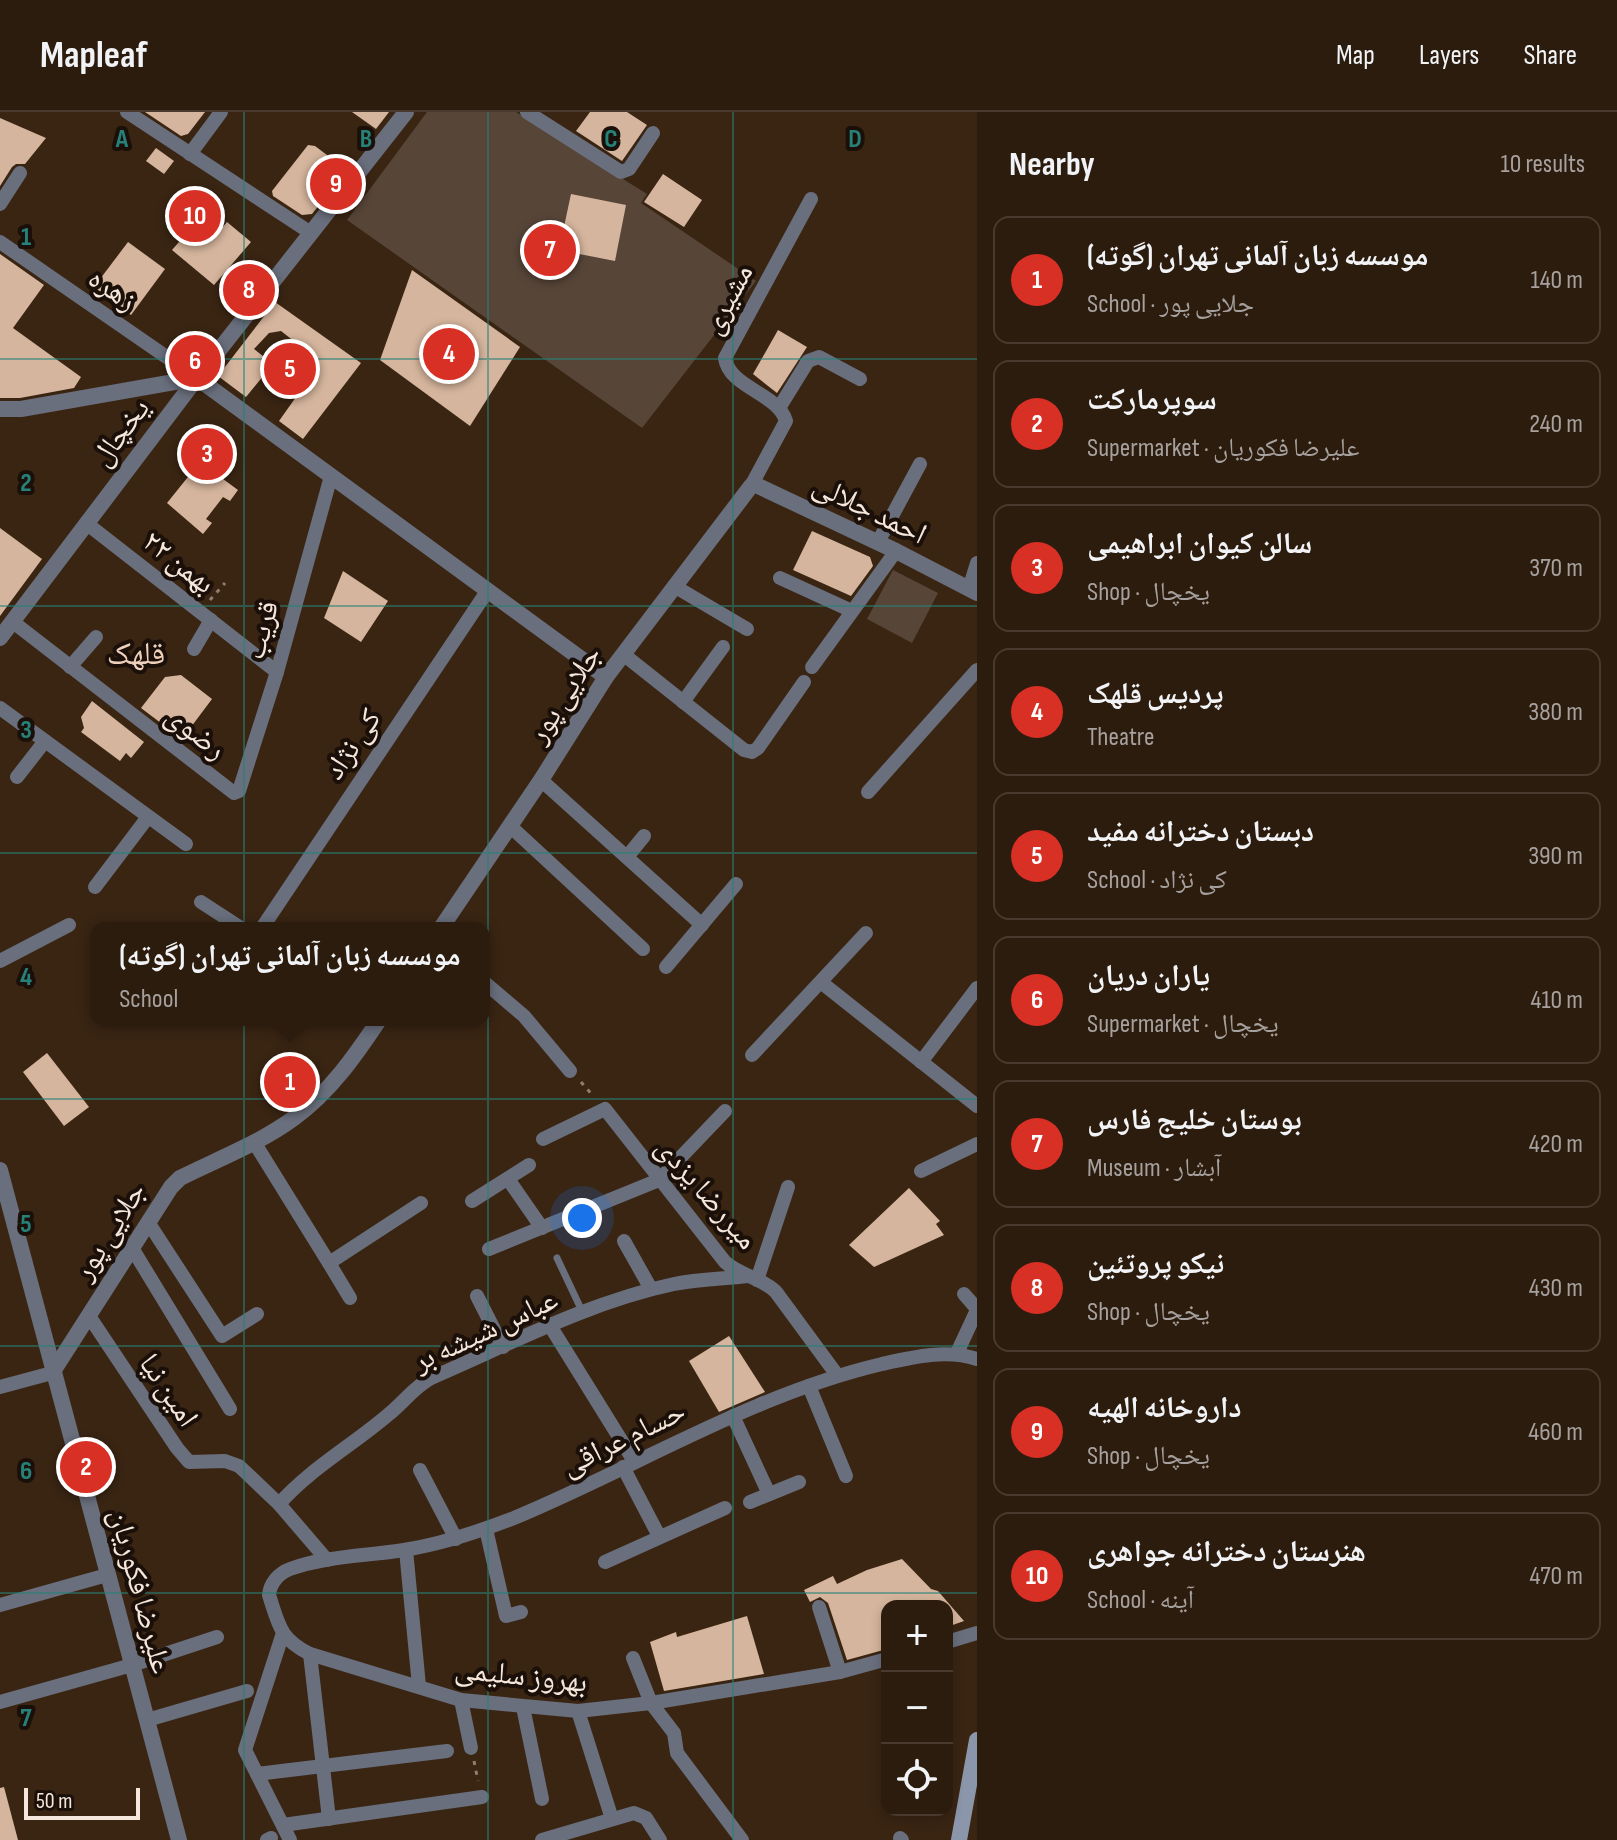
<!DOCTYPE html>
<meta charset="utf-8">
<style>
:root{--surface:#2c1c0e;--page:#38291c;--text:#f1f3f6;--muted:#a6a19e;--line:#483a2e;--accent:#d93025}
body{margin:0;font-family:"Sofia Sans Condensed","Noto Naskh Arabic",sans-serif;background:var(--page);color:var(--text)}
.controls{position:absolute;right:24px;bottom:24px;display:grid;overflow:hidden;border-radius:16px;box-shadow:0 4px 12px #0003}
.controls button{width:72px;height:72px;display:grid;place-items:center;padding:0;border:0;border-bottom:2px solid var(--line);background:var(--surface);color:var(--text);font:40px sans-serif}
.scale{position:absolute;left:24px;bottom:20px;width:116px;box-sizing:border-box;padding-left:8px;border:4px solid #f6e7dc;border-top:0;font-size:22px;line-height:28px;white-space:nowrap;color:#f6e7dc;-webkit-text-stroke:6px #1a1009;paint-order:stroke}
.you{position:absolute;left:582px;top:1106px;width:28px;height:28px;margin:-20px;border:6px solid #fff;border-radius:50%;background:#1a73e8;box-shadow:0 0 0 12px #1a73e833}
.badge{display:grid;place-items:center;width:52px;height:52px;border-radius:50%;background:var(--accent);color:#fff;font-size:26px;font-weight:700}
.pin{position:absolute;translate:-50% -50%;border:4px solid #fff;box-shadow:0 2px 8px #0006}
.popup{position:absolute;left:90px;top:810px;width:400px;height:104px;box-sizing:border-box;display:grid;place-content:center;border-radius:16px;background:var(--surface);filter:drop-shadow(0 2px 6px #0005);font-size:26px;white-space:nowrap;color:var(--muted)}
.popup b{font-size:30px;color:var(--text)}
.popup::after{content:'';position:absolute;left:50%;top:100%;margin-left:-16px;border:16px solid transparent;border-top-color:var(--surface)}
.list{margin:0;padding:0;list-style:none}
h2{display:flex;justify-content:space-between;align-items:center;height:104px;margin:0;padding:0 32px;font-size:34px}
h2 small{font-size:26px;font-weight:400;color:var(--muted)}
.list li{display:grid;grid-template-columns:52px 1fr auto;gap:24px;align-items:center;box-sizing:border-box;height:128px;margin:0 16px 16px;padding:0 16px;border:2px solid var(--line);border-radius:16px}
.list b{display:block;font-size:30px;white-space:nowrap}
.list p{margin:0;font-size:26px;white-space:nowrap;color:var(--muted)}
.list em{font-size:26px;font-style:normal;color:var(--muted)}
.icon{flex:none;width:44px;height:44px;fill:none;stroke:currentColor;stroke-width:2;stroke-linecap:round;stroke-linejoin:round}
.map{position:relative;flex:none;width:977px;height:1728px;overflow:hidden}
header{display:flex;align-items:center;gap:48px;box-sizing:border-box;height:112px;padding:0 40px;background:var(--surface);border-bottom:2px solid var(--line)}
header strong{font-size:38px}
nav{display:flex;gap:44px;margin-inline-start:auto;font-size:28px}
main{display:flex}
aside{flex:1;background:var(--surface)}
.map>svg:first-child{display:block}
.green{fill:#574538}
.building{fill:#d5b59d}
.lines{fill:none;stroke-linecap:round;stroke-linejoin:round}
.path{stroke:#917e70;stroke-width:3;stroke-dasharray:4 6;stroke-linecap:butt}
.service{stroke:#696f7d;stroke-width:7}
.minor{stroke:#696f7d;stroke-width:14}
.tertiary{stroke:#696f7d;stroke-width:16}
.secondary{stroke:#8c96ab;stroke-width:16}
.grid{fill:none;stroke:#268179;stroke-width:2;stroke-opacity:0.55}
.labels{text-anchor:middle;stroke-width:8;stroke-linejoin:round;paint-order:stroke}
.street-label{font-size:30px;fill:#f6e7dc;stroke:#1a1009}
.neighbourhood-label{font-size:32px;fill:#eed0bb;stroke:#1a1009}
.grid-label{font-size:26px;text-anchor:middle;font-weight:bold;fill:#268179;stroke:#1a1009;stroke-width:8;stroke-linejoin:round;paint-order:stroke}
</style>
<header>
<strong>Mapleaf</strong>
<nav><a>Map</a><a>Layers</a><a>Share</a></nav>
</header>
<main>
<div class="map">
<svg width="977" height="1728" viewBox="0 0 977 1728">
<rect width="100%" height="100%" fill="#3a2513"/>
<g class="green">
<polygon points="427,0 516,0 647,82 641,91 756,169 642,316 347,108"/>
<polygon points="893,458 938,481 912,531 867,507"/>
</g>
<g class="building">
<polygon points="145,0 205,0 188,22 181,24"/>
<polygon points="352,0 389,0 376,17"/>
<polygon points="590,0 627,0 647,13 622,49 576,19"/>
<polygon points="0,6 46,26 25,52 16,52 12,55 0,74"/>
<polygon points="308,33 315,34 347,58 312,102 302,103 273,84 272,79"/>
<polygon points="156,36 174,49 164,62 146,49"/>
<polygon points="663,62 702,88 684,115 644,90"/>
<polygon points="571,82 626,93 615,149 559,138"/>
<polygon points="227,110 251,130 214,173 172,138 192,115 210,130"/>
<polygon points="128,130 165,157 131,203 94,175"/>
<polygon points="0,142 44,173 13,216 81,265 74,276 20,286 0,286"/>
<polygon points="412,158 520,235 470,314 380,248"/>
<polygon points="275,190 361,251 303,327 279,309 308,268 301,263 314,245 281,219 269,221 254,237 273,252 246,285 218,264"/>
<polygon points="778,218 807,235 777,281 753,262"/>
<polygon points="200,350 238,378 230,389 223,385 206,407 212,411 203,422 167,391"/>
<polygon points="0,416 42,447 0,504"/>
<polygon points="812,419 870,445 873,454 851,484 793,458"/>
<polygon points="343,459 388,489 361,530 324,506"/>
<polygon points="181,563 212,587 182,627 141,596 165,565"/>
<polygon points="92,589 144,630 131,646 126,641 120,649 81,620 84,616 81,605"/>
<polygon points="47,941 89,995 64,1014 23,960"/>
<polygon points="909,1076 940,1109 936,1112 944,1123 874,1155 849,1133"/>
<polygon points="729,1224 765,1280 719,1300 689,1249"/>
<polygon points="902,1447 931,1477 938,1479 964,1509 947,1515 947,1494 887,1494 887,1537 847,1548 828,1491 820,1485 810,1490 804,1478 833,1464 837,1472 867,1458"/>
<polygon points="747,1504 764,1562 664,1579 650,1530 676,1520 677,1525"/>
<polygon points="4,1675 18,1728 0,1728 0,1676"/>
</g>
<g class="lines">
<g class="path">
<polyline points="210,488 225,471"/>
<polyline points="581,970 594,985"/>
<polyline points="474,1649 478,1669"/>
</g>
<polyline class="service" points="557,1146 582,1199"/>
<g class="minor">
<polyline points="127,0 311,121"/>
<polyline points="527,0 621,60 629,57 653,21"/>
<polyline points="190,42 221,0"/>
<polyline points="0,92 20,61"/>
<polyline points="0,130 197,266"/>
<polyline points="779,296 808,249 819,245 860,267"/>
<path d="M 751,374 L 786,309 C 778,281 729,276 725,246 L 811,87"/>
<polyline points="86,411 277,560"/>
<polyline points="878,430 920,352"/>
<polyline points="780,466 852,499"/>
<polyline points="674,474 747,517"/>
<polyline points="969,477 977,451"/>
<polyline points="13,510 234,681 239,679 277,560 331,364"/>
<polyline points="194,537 211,508"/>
<polyline points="623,542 744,638 752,640 758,636 804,570"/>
<polyline points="70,555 96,525"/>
<polyline points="812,555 896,439"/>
<polyline points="683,590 723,535"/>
<polyline points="0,596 186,732"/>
<polyline points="17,665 45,629"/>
<polyline points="541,668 702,813"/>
<polyline points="868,680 977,558"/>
<polyline points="510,714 643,837"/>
<polyline points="627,745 644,724"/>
<polyline points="95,775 148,705"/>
<polyline points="201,790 241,816"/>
<polyline points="262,816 488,478"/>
<polyline points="0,849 69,813"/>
<polyline points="666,855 736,772"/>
<polyline points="484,870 524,904 570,959"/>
<polyline points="822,871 977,994"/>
<polyline points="752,943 866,821"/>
<polyline points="921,950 977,876"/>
<path d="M 543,1027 L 605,997 L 725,1150 C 741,1164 762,1166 776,1180 L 837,1263"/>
<polyline points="254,1030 329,1151"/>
<polyline points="921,1059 977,1032"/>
<polyline points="508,1067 542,1116"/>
<polyline points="472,1089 529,1053"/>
<polyline points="148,1110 222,1224 257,1202"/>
<polyline points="624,1129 651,1177"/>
<polyline points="132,1136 230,1297"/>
<polyline points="489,1137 659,1068 725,999"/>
<polyline points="757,1168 788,1075"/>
<polyline points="964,1182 977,1197"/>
<polyline points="477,1184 503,1235"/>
<polyline points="350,1186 329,1151 421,1091"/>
<polyline points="89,1204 177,1336 189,1350 225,1349 239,1354 279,1392 327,1448"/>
<polyline points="549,1212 634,1349"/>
<polyline points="957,1241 977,1198"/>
<polyline points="809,1274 846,1364"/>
<polyline points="0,1275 52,1261"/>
<polyline points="733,1304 769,1382"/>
<polyline points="623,1355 659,1424"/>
<polyline points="420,1358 456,1427"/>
<polyline points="750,1390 799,1370"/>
<path d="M 279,1392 C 311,1356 353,1333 389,1302 C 404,1290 414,1275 431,1266 C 510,1232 589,1190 674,1172 C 699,1167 723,1167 748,1164"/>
<polyline points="486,1417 506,1504 521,1500"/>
<polyline points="406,1438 419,1574"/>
<polyline points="605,1450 725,1396"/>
<polyline points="0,1493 107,1463"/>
<polyline points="819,1495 840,1560"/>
<polyline points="283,1521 245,1638 290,1728"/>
<polyline points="947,1530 977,1521"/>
<polyline points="310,1542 329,1707"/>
<polyline points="633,1546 651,1591 674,1621 677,1641 742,1728"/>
<path d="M 887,1547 L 840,1560 L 651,1591 L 578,1599 L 461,1588 L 310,1542 C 280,1527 279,1514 269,1483 C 270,1471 279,1461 290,1457 C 326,1444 367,1444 404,1438 C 442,1432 478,1420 514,1406 C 637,1355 751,1283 882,1252 C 913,1245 946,1237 977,1247"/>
<polyline points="461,1588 471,1636"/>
<polyline points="0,1590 132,1553 217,1525"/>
<polyline points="523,1595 542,1687"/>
<polyline points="578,1599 612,1707"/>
<polyline points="147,1608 247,1579"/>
<polyline points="257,1662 447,1639"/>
<polyline points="283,1713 482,1685"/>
<polyline points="900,1726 902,1728"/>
<polyline points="267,1728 271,1726"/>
<polyline points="542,1728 634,1701 646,1706 660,1728"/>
</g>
<g class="tertiary">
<polyline points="197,266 606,565"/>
<polyline points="0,297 21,297 197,266"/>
<polyline points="0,526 187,279 406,0"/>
<polyline points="441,816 541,668 606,565 751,374 756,373 896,439 977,481"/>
<polyline points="0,1058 179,1728"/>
<path d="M 52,1261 L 171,1075 L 180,1066 C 218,1047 260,1031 294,1006 C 330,980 355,944 379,908"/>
</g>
<polyline class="secondary" points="959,1728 977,1628"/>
</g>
<path class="grid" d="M 244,0 L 244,1728M 488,0 L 488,1728M 733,0 L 733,1728M 0,247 L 977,247M 0,494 L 977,494M 0,741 L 977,741M 0,987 L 977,987M 0,1234 L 977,1234M 0,1481 L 977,1481"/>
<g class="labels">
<g class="street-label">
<text transform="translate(113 177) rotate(35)" y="10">زهره</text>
<text transform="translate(727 187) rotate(-62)" y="10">مشیری</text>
<text transform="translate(120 320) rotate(-53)" y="10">یخچال</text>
<text transform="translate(870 397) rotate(26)" y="10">احمد جلالی</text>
<text transform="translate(179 450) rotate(38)" y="10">۲۲ بهمن</text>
<text transform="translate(261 518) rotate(-74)" y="10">قریب</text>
<text transform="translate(564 582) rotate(-57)" y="10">جلایی پور</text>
<text transform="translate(196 620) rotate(38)" y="10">رضوی</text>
<text transform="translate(352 632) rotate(-56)" y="10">کی نژاد</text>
<text transform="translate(707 1081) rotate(49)" y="10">میررضا یزدی</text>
<text transform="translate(109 1119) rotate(-58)" y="10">جلایی پور</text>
<text transform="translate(485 1218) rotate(-25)" y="10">عباس شیشه بر</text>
<text transform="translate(169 1278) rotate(56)" y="10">امین نیا</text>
<text transform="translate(623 1326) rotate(-26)" y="10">حسام عراقی</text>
<text transform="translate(141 1479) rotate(75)" y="10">علیرضا فکوریان</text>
<text transform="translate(521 1563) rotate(6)" y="10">بهروز سلیمی</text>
</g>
<g class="neighbourhood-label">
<text x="136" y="552">قلهک</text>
</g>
</g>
<g class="grid-label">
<text x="122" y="35">A</text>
<text x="366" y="35">B</text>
<text x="611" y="35">C</text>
<text x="855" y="35">D</text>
<text x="26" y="133">1</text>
<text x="26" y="379">2</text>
<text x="26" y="626">3</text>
<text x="26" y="873">4</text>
<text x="26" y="1120">5</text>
<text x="26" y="1367">6</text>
<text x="26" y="1614">7</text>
</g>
</svg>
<div class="controls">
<button>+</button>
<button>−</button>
<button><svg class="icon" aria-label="locate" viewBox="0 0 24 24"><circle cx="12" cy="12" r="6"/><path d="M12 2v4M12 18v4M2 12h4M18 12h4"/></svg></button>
</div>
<div class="scale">50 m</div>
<div class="you"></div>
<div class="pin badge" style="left:290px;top:970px">1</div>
<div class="popup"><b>موسسه زبان آلمانی تهران (گوته)</b>School</div>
<div class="pin badge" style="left:86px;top:1355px">2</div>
<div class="pin badge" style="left:207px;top:342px">3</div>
<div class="pin badge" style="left:449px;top:242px">4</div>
<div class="pin badge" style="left:290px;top:257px">5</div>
<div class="pin badge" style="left:195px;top:249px">6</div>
<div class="pin badge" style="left:550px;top:138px">7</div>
<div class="pin badge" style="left:249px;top:178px">8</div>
<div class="pin badge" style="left:336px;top:72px">9</div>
<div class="pin badge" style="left:195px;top:104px">10</div>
</div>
<aside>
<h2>Nearby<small>10 results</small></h2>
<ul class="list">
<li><span class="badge">1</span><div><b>موسسه زبان آلمانی تهران (گوته)</b><p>School · جلایی پور</p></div><em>140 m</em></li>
<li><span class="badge">2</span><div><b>سوپرمارکت</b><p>Supermarket · علیرضا فکوریان</p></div><em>240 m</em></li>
<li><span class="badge">3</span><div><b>سالن کیوان ابراهیمی</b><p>Shop · یخچال</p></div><em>370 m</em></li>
<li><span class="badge">4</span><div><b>پردیس قلهک</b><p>Theatre</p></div><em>380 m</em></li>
<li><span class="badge">5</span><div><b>دبستان دخترانه مفید</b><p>School · کی نژاد</p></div><em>390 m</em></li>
<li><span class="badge">6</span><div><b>یاران دریان</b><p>Supermarket · یخچال</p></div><em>410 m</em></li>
<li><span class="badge">7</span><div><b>بوستان خلیج فارس</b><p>Museum · آبشار</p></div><em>420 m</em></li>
<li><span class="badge">8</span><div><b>نیکو پروتئین</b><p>Shop · یخچال</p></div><em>430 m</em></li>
<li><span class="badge">9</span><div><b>داروخانه الهیه</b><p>Shop · یخچال</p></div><em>460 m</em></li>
<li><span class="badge">10</span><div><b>هنرستان دخترانه جواهری</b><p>School · آینه</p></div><em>470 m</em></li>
</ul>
</aside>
</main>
